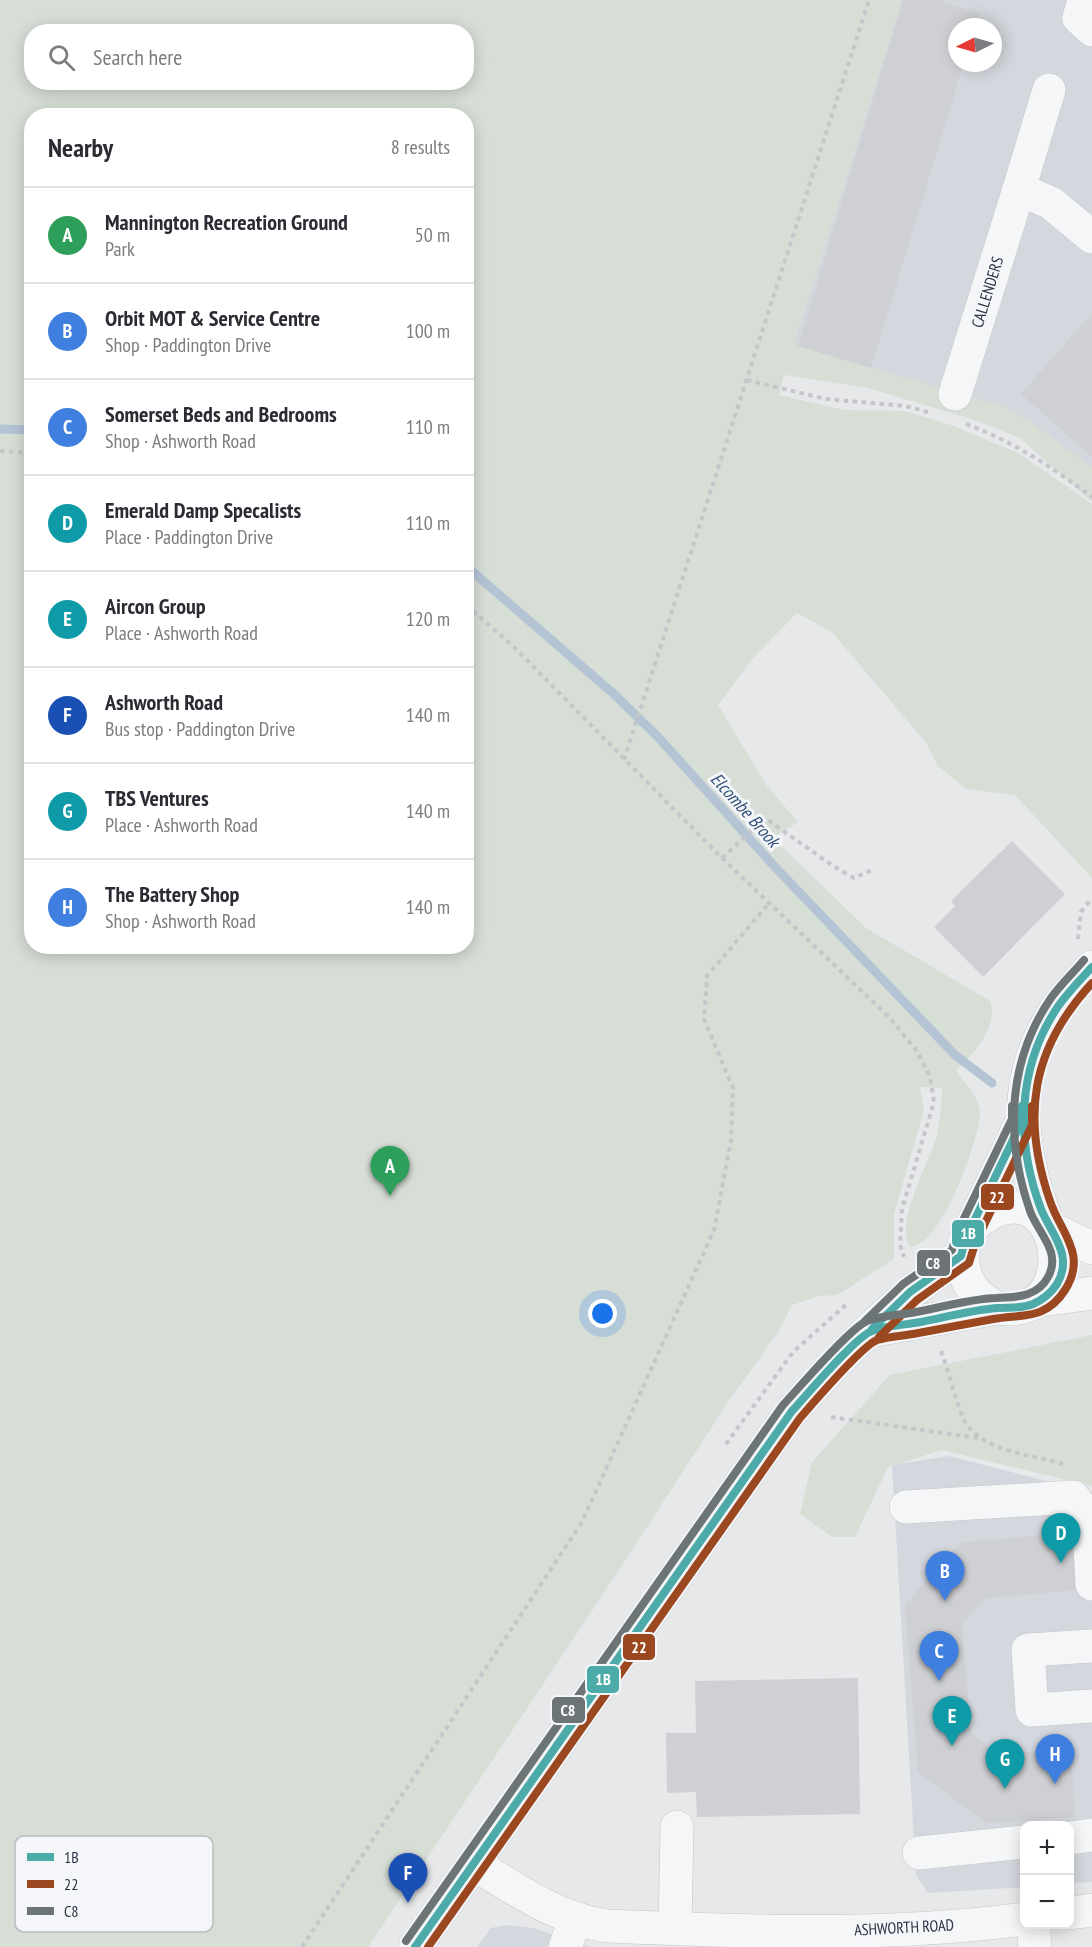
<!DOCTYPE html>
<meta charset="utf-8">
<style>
:root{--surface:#fff;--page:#f2f2f3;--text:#2b2b33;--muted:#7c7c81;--line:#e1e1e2;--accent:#6c737f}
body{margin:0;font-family:"PT Sans Narrow",sans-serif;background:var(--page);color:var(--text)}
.controls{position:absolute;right:18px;bottom:18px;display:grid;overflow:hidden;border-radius:12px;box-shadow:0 3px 15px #0003}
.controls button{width:54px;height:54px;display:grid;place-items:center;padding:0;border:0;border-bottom:2px solid var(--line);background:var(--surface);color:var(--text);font:30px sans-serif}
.compass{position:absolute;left:948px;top:18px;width:54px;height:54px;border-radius:50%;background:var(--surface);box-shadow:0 3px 15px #0003;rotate:265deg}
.you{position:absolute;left:603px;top:1314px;width:21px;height:21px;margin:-15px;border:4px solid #fff;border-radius:50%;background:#1a73e8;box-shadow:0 0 0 9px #1a73e833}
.badge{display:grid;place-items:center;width:39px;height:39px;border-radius:50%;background:var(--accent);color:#fff;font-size:20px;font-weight:700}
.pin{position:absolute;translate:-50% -50px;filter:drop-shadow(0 2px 3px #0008)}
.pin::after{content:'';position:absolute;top:32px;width:21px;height:18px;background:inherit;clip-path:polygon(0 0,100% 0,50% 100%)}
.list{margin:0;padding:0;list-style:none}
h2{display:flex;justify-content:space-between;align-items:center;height:78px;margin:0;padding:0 24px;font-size:26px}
h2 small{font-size:20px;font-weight:400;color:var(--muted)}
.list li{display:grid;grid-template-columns:39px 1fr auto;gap:18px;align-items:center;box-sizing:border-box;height:96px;padding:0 24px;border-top:2px solid var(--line)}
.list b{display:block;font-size:22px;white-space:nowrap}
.list p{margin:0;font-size:20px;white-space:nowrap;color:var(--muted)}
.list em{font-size:20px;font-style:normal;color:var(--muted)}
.icon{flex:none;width:33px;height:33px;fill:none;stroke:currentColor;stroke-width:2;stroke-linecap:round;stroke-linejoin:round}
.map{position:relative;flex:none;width:1092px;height:1947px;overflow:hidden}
.search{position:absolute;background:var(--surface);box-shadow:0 3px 15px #0003;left:24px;top:24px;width:450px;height:66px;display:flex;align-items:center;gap:15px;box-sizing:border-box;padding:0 21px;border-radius:24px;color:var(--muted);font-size:22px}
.panel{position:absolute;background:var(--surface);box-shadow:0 3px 15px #0003;left:24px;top:108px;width:450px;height:846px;border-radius:24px}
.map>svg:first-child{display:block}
.built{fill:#d4d7dd;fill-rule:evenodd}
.green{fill:#d6ded6;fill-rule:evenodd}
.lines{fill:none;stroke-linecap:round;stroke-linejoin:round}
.stream{stroke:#b4c4d5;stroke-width:9}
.building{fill:#ced0d3}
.minor-casing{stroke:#c4c6c8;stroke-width:34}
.path{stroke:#c5c6ca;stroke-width:4;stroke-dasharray:4.5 4.5;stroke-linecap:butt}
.minor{stroke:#f5f6f7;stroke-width:33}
.bus-1-casing{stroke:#f4f6f9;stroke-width:12}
.bus-2-casing{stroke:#f4f6f9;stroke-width:12}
.bus-3-casing{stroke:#f4f6f9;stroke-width:12}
.bus-1{stroke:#4caaa8;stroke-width:8}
.bus-2{stroke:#9b4820;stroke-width:8}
.bus-3{stroke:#6c7476;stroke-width:8}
.labels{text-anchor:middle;stroke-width:6;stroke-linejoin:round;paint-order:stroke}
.street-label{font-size:16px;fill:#2b3445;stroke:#f4f6f9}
.water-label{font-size:18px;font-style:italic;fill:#34527a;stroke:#f4f6f9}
.key{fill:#f4f6f9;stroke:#b8bcc3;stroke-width:1.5}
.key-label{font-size:16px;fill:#2b3445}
.line-badge{stroke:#f4f6f9;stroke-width:2}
.badge-label{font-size:16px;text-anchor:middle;font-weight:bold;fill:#fff}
</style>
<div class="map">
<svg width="1092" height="1947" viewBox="0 0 1092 1947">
<rect width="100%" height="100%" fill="#e6e8ea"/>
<g class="built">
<path d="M 902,0 L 1092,0 L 1092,487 L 1034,438 L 789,359 ZM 957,27 L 993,27 L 993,63 L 957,63 Z"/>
<polygon points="949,1456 1061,1485 1092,1497 1092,1882 1070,1883 1070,1826 1024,1826 1024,1887 928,1893 916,1875 892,1465"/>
<polygon points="507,1925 533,1928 591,1947 477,1947 491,1928"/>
</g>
<g class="green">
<path d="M 0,0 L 902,0 L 794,344 L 1005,407 L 1030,421 L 1092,467 L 1092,502 L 1020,438 L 978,421 L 868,388 L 784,375 L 779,395 L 844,410 L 905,411 L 954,426 L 1018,453 L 1092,504 L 1092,878 L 1015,795 L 966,789 L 937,765 L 927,744 L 832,632 L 797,613 L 752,659 L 718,705 L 767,786 L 798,822 L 773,838 L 866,928 L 990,1001 C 999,1027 973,1054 956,1071 C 966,1084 981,1099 980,1116 C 977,1144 942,1245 910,1247 C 894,1223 930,1162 937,1135 C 940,1121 941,1107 942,1093 L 942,1088 L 920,1087 L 924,1110 L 894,1214 L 894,1259 L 837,1295 L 819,1296 L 792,1305 L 779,1331 L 728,1402 L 623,1564 L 368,1947 L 0,1947 ZM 32,32 L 466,32 L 466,82 L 32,82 ZM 32,116 L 466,116 L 466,946 L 32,946 Z"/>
<polygon points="1092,1335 1092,1486 942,1450 888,1467 855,1537 832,1537 800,1514 812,1462 890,1375"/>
</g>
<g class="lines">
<g class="stream">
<polyline points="0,429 32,430"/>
<polyline points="466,566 615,695 658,737 775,867 955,1055 992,1083"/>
</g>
</g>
<g class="building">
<polygon points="903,0 938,0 979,13 975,27 957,27 957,63 964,63 871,368 798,346"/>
<polygon points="1092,313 1092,457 1021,394"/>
<polygon points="1012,841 1065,894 983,977 934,927 955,906 951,901"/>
<polygon points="1074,1533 1079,1590 986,1598 962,1623 971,1734 998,1754 1071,1749 1075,1817 986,1823 918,1772 905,1605 961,1542"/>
<polygon points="858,1678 860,1814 697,1817 696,1792 667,1793 666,1733 696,1733 695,1681"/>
</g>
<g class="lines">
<g class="minor-casing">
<g id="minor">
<polyline points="1084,0 1079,18 1092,30"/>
<polyline points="1019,189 1049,90"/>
<polyline points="955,394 1019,189 1051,203 1092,237"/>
<path d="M 1046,1220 C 1018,1144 1010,1075 1059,1005 C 1068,992 1081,980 1092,967"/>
<polyline points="1056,1231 1092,1248"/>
<polyline points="1042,1300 1092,1293"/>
<path d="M 997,1308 C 968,1293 958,1272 965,1240 L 1022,1121"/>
<path d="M 870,1331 L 997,1308 C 1092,1324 1060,1151 973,1226"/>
<path d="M 906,1507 L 1073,1497 C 1092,1518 1090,1556 1092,1584"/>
<polyline points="1092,1646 1028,1650 1032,1710 1092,1706"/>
<polyline points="1070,1838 1092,1835"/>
<polyline points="919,1853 1024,1842"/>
<path d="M 474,1864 C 515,1889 559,1920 608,1926 C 746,1932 886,1937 1024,1919"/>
<polyline points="1070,1913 1092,1910"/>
<polyline points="1033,1924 1035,1947"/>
<polyline points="675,1929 677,1827"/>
<path d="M 415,1947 L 792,1411 C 843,1354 897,1297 961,1256"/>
<polyline points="565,1947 576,1918"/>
</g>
</g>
<g class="path">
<polyline points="747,380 826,399 906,406 931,413"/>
<path d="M 966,424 C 1014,442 1052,467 1092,497"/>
<polyline points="0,451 32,453"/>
<polyline points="466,605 514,647 722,858 890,1018 916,1050 930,1076 934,1102 902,1209 900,1245 904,1257"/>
<polyline points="624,760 869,0"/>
<polyline points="722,858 765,818 833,866 854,878 874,869"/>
<polyline points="1078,939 1081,912 1092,898"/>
<path d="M 941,1351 C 949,1372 954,1396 963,1418 C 979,1452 1031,1454 1063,1464"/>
<polyline points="831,1417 978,1438"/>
<polyline points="726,1444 793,1352 848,1303"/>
<polyline points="302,1947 582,1522 714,1230 731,1141 733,1088 704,1019 707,976 770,902"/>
</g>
<use href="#minor" class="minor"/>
<g class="bus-1-casing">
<g id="bus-1">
<polyline points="872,1329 910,1292 961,1256 965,1240 1022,1121 1022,1106"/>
<path d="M 415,1947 L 792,1411 C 806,1396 856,1336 872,1331 C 887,1325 905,1325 921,1322 C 946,1317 972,1310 997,1308 C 1009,1307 1021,1309 1033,1304 C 1042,1300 1051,1293 1057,1284 C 1074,1255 1051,1234 1041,1209 C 1015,1140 1017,1066 1059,1005 C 1069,991 1081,979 1092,967"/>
</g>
</g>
<g class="bus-2-casing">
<g id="bus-2">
<polyline points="879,1337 917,1300 969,1263 975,1244 1032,1125 1032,1106"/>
<path d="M 428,1947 L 800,1418 C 813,1403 862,1346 877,1340 C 888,1337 901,1336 913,1334 C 940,1329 967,1324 993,1319 C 1023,1314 1046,1320 1065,1290 C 1088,1254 1060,1232 1050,1201 C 1021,1117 1031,1049 1092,983"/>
</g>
</g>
<g class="bus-3-casing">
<g id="bus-3">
<polyline points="865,1321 903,1284 952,1250 956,1235 1012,1119 1012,1106"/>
<path d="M 406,1941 L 783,1405 C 798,1389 850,1328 867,1321 C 880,1316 897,1315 911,1313 C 939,1308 968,1299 996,1298 C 1007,1297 1017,1298 1028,1294 C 1036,1291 1044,1285 1048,1277 C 1062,1252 1038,1233 1030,1211 C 1005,1139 1007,1062 1051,998 C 1061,984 1073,973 1084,960"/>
</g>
</g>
<use href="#bus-1" class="bus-1"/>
<use href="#bus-2" class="bus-2"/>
<use href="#bus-3" class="bus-3"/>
</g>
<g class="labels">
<g class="street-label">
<text transform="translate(987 292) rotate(-73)" y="6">CALLENDERS</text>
<text transform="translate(904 1927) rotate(-3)" y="6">ASHWORTH ROAD</text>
</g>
<g class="water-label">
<text transform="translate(745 810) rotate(48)" y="6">Elcombe Brook</text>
</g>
</g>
<rect x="15" y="1836" width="198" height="96" rx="9" class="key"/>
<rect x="27" y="1853" width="27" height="8" fill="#4caaa8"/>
<rect x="27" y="1880" width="27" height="8" fill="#9b4820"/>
<rect x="27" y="1907" width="27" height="8" fill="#6c7476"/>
<g class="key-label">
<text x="64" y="1863">1B</text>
<text x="64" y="1890">22</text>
<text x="64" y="1917">C8</text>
</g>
<g class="line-badge">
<rect x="980" y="1183" width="35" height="28" rx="6" fill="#9b4820"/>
<rect x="951" y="1219" width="34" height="29" rx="6" fill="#4caaa8"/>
<rect x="916" y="1249" width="35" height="28" rx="6" fill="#6c7476"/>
<rect x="622" y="1633" width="34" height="28" rx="6" fill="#9b4820"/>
<rect x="586" y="1665" width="34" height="29" rx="6" fill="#4caaa8"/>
<rect x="551" y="1696" width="35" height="28" rx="6" fill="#6c7476"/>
</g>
<g class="badge-label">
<text x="997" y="1203">22</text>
<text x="968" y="1239">1B</text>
<text x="933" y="1269">C8</text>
<text x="639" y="1653">22</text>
<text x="603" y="1685">1B</text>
<text x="568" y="1716">C8</text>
</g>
</svg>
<div class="controls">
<button>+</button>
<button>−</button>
</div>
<svg class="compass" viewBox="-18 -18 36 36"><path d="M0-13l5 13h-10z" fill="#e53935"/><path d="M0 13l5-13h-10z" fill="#7c7c81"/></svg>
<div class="you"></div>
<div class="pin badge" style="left:390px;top:1196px;background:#2e9e5b">A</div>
<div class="pin badge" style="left:945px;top:1601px;background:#3f7fe0">B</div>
<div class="pin badge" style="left:939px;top:1681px;background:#3f7fe0">C</div>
<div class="pin badge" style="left:1061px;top:1563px;background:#0f9aa8">D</div>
<div class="pin badge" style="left:952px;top:1746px;background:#0f9aa8">E</div>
<div class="pin badge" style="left:408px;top:1903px;background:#1a4fb4">F</div>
<div class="pin badge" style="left:1005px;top:1789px;background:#0f9aa8">G</div>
<div class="pin badge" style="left:1055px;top:1784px;background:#3f7fe0">H</div>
<div class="search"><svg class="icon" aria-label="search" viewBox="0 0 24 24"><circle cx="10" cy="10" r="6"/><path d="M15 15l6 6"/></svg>Search here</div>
<section class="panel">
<h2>Nearby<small>8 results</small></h2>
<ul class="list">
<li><span class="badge" style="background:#2e9e5b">A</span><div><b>Mannington Recreation Ground</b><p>Park</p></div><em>50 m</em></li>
<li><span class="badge" style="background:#3f7fe0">B</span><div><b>Orbit MOT &amp; Service Centre</b><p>Shop · Paddington Drive</p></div><em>100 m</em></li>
<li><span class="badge" style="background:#3f7fe0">C</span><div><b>Somerset Beds and Bedrooms</b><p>Shop · Ashworth Road</p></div><em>110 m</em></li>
<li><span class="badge" style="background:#0f9aa8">D</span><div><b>Emerald Damp Specalists</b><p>Place · Paddington Drive</p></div><em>110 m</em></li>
<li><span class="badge" style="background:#0f9aa8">E</span><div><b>Aircon Group</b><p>Place · Ashworth Road</p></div><em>120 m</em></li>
<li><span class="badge" style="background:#1a4fb4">F</span><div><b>Ashworth Road</b><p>Bus stop · Paddington Drive</p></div><em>140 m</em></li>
<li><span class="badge" style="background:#0f9aa8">G</span><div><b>TBS Ventures</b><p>Place · Ashworth Road</p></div><em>140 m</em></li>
<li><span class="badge" style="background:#3f7fe0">H</span><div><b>The Battery Shop</b><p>Shop · Ashworth Road</p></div><em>140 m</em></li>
</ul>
</section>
</div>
